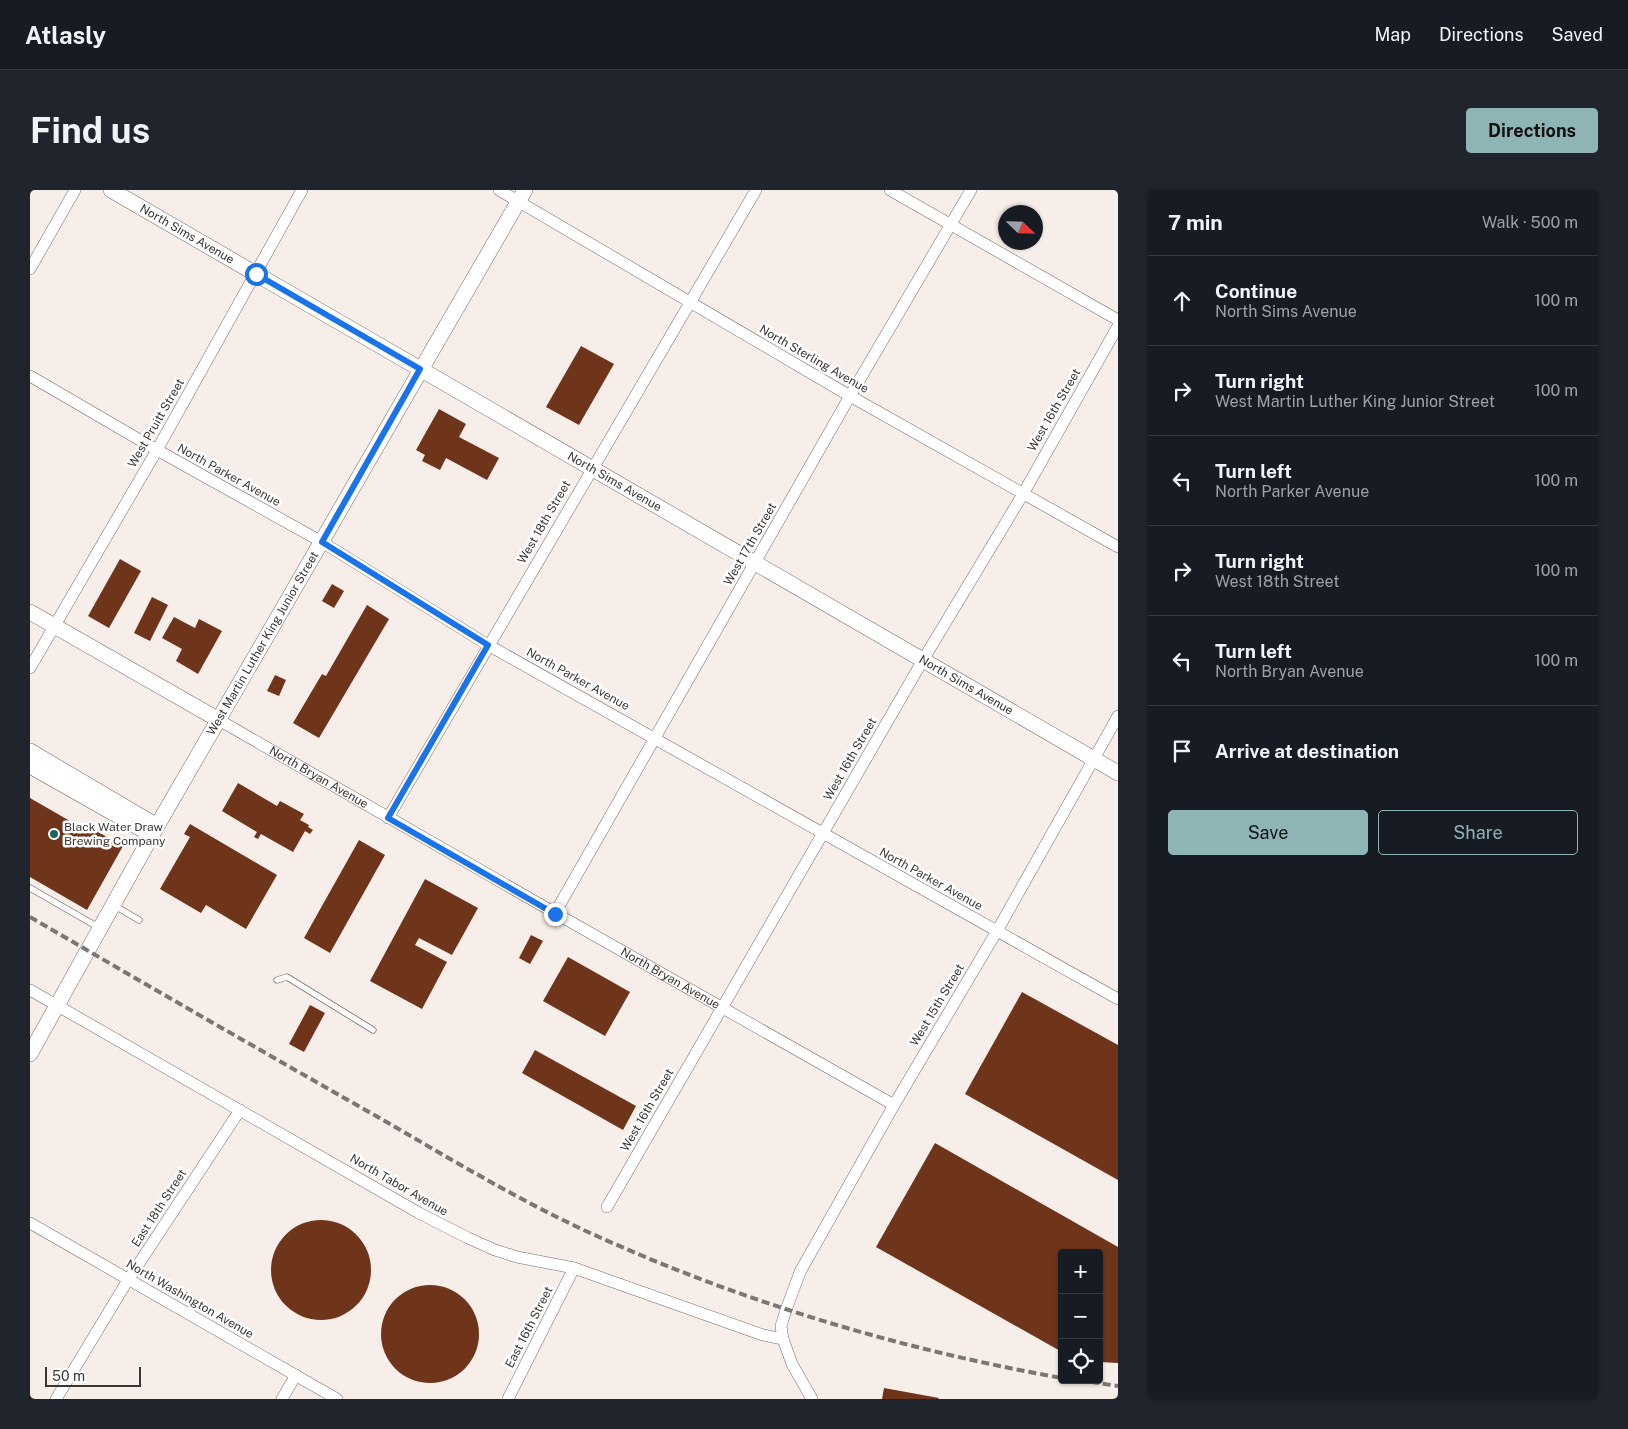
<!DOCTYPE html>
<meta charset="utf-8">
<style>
:root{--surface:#171b24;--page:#20242c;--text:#f1f3f6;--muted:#9ea1a6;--line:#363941;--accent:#8fb4b5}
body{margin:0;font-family:"Public Sans",sans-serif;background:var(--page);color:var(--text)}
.controls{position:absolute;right:15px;bottom:15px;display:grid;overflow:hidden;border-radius:5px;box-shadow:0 1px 4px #0004}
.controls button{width:45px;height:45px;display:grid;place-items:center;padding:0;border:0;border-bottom:1px solid var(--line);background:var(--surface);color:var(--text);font:25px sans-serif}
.compass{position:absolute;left:968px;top:15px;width:45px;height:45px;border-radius:50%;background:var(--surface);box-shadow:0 1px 4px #0004;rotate:113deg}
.scale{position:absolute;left:15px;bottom:12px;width:96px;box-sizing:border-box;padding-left:5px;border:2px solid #3a3634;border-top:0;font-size:14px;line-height:18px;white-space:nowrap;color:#3a3634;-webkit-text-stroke:4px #fff;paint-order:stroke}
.stop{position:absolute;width:15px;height:15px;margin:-11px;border:4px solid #1a73e8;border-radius:50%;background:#fff}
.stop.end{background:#1a73e8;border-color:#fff;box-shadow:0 1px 5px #0008}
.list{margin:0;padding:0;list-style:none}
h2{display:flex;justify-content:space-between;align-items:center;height:65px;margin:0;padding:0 20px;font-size:21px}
h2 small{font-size:16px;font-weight:400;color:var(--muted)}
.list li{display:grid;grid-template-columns:32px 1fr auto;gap:15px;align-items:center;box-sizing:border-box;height:90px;padding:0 20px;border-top:1px solid var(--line)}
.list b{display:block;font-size:19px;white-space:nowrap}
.list p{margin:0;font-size:16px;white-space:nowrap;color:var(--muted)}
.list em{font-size:16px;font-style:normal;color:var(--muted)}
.actions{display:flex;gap:10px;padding:15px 20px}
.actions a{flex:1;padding:11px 0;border:1px solid var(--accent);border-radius:5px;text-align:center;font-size:18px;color:var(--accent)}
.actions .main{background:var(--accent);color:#111}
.icon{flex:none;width:28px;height:28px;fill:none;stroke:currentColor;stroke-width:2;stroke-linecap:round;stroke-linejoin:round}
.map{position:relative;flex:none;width:1088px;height:1209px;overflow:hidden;border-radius:5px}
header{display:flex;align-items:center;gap:30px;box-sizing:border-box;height:70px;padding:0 25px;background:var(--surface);border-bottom:1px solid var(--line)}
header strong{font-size:24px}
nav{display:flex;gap:28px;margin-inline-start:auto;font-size:18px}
.intro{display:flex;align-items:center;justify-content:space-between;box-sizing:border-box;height:120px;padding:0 30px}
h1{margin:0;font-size:35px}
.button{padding:12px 22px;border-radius:5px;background:var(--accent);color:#111;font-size:18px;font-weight:700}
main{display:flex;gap:30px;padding:0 30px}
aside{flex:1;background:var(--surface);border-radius:5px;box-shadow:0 1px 4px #0004}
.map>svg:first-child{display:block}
.building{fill:#6e351b}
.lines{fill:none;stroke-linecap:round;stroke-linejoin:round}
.service-casing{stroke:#766d69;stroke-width:7}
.minor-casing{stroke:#766d69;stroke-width:12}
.tertiary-casing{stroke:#766d69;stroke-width:16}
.service{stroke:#fff;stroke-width:5.5}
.minor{stroke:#fff;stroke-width:11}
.tertiary{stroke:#fff;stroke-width:15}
.rail{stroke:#7c7673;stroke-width:4;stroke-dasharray:8 4;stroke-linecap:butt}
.route{stroke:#1a73e8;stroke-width:6}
.poi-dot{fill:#186666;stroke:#fff;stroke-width:2}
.labels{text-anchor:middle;stroke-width:5;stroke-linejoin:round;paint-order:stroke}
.street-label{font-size:12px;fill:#3a3634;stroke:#fff}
.poi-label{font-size:12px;fill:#3a3634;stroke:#fff;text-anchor:start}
</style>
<header>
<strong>Atlasly</strong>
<nav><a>Map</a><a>Directions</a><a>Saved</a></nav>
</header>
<div class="intro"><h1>Find us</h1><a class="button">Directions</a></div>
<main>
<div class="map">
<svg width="1088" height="1209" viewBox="0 0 1088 1209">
<rect width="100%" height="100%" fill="#f7ede9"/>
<g class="building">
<polygon points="551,156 584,174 549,235 516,217"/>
<polygon points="409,219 436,234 429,247 469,268 457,290 416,268 410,280 392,271 395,265 386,260"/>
<polygon points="90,369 111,381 79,438 58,426"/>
<polygon points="302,394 314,401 304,418 292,411"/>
<polygon points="122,407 138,415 120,451 104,443"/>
<polygon points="337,415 359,429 289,548 263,533 292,484 296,486"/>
<polygon points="144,427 165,438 169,429 192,441 168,484 146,471 152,459 132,448"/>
<polygon points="245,485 256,490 249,506 237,501"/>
<polygon points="208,593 247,616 250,611 274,624 270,630 279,635 278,637 283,640 280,644 275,641 263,662 231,644 228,649 224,647 227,642 192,621"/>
<polygon points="0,608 52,638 54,634 93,656 57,720 0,687"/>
<polygon points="160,634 247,685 216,739 176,715 171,723 130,699 160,647 154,644"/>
<polygon points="329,650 355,665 300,763 274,748"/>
<polygon points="395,689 448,718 422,765 389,748 385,755 417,772 392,819 340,791"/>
<polygon points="501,745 513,751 500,774 489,768"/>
<polygon points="538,767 600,802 575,846 513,811"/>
<polygon points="992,802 1088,855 1088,990 935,904"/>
<polygon points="280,815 295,823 274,862 259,854"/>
<polygon points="505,860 606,916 593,940 492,883"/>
<polygon points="905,953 1088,1057 1088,1173 1069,1172 1069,1063 1032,1063 1032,1162 846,1057"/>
<circle cx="291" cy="1080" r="50"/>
<circle cx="400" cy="1144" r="49"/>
<polygon points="854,1198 909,1208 908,1209 852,1209"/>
</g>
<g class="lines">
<g class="service-casing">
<g id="service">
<polyline points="0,698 68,737"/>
<polyline points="85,716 109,730"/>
<polyline points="247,790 257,787 343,840"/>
</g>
</g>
<g class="minor-casing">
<g id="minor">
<polyline points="469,0 820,206 1088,357"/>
<polyline points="860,0 1088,130"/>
<polyline points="0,79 45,0"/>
<polyline points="0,186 127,260 292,352 458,455 1088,809"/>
<polyline points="0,478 127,260 272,0"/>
<path id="s1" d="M 189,530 L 525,723 L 864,915"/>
<polyline points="358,628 726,0"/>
<polyline points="525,723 820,206 941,0"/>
<polyline points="0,800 389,1023 438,1048 465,1060 487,1067 544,1078 733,1145 753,1149"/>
<polyline points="577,1017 893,470 993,304 1088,136"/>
<polyline points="0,1033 307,1209"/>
<polyline points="26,1209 98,1090 210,920"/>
<polyline points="252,1209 266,1185"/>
<polyline points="478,1209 544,1078"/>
<polyline points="782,1209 762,1174 753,1149 751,1136 756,1120 770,1082 864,915 967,741 1088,526"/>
</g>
</g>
<g class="tertiary-casing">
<g id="tertiary">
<path id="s2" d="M 81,0 L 1088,583"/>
<polyline points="0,422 189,530"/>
<polyline points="0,561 127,636"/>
<polyline points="0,576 122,645"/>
<path id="s3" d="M 0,864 L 127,636 L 495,0"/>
</g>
</g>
<use href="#service" class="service"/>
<use href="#minor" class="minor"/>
<use href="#tertiary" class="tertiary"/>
<g class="rail">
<path d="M 0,727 C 110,791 221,855 332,918 C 406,960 480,1006 558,1042 C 709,1111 868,1159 1032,1188"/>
<polyline points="1049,1190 1088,1196"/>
</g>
</g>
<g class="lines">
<polyline class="route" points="226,84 390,179 292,352 458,455 358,628 525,724"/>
</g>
<circle class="poi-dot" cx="24" cy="644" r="5"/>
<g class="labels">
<g class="street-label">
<text dy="4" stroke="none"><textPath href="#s2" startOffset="88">North Sims Avenue</textPath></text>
<text transform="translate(784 169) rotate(30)" y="4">North Sterling Avenue</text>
<text transform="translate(1024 220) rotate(-60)" y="4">West 16th Street</text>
<text transform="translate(126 233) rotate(-60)" y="4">West Pruitt Street</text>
<text transform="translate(199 285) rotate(29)" y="4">North Parker Avenue</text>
<text dy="4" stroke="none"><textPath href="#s2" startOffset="582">North Sims Avenue</textPath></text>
<text transform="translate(514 332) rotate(-60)" y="4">West 18th Street</text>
<text transform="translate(720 354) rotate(-60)" y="4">West 17th Street</text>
<text dy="4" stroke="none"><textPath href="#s3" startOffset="472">West Martin Luther King Junior Street</textPath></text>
<text transform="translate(548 489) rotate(29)" y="4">North Parker Avenue</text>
<text dy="4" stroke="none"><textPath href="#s2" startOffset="988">North Sims Avenue</textPath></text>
<text transform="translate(820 569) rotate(-60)" y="4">West 16th Street</text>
<text dy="4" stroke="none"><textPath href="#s1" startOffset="115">North Bryan Avenue</textPath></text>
<text transform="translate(901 689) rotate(29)" y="4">North Parker Avenue</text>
<text dy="4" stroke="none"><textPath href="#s1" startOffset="520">North Bryan Avenue</textPath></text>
<text transform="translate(907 815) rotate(-59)" y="4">West 15th Street</text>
<text transform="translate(617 920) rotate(-60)" y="4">West 16th Street</text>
<text transform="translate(369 995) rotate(30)" y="4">North Tabor Avenue</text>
<text transform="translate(129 1018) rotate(-57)" y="4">East 18th Street</text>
<text transform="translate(160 1109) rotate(30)" y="4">North Washington Avenue</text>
<text transform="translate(499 1137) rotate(-63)" y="4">East 16th Street</text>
</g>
<g class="poi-label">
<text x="34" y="641">Black Water Draw<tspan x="34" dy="14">Brewing Company</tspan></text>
</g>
</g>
</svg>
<div class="controls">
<button>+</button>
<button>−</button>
<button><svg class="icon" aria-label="locate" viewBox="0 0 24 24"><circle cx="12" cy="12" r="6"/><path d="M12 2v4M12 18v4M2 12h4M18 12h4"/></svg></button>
</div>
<svg class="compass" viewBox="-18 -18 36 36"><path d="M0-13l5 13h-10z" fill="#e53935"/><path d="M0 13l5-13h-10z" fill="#9ea1a6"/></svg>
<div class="scale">50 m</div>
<div class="stop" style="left:226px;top:84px"></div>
<div class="stop end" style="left:525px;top:724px"></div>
</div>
<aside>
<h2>7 min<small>Walk · 500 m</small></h2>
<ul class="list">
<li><svg class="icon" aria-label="ahead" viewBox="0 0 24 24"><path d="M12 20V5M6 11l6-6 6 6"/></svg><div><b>Continue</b><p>North Sims Avenue</p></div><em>100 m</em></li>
<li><svg class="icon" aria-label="right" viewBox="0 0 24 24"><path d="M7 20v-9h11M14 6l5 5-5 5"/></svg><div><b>Turn right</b><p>West Martin Luther King Junior Street</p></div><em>100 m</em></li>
<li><svg class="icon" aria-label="left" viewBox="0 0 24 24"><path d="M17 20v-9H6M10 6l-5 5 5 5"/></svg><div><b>Turn left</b><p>North Parker Avenue</p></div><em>100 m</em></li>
<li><svg class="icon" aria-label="right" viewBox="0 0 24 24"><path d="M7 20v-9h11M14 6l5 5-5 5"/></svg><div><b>Turn right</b><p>West 18th Street</p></div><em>100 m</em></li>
<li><svg class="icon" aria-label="left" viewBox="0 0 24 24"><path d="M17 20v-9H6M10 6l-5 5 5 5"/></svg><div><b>Turn left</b><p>North Bryan Avenue</p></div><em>100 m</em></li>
<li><svg class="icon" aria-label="arrive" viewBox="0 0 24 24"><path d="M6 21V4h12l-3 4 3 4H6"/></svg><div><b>Arrive at destination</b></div></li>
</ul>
<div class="actions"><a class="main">Save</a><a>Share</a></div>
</aside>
</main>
